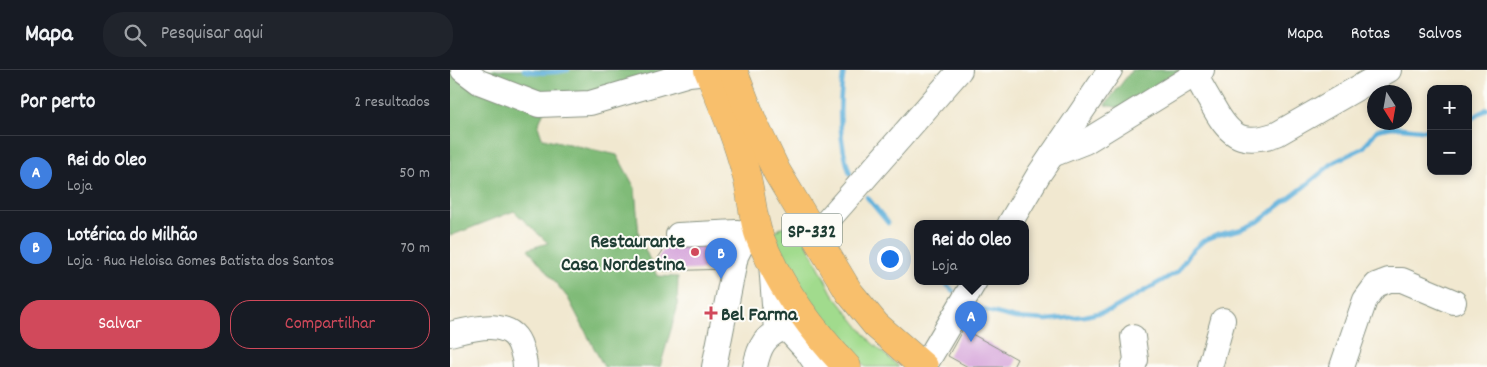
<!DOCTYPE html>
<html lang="pt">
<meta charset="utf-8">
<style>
:root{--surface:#171b24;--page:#20242c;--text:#f1f3f6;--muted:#9ea1a6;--line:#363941;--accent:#d1495b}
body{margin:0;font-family:Dekko,sans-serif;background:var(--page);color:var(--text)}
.controls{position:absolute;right:15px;top:15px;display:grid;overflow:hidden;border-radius:10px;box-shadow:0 2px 8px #0003}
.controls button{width:45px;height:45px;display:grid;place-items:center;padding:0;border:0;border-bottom:1px solid var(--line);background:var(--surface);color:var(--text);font:25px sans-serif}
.compass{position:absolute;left:917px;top:15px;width:45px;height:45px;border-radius:50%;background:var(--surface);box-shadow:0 2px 8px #0003;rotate:169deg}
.you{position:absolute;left:439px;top:188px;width:18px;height:18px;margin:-12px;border:4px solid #fff;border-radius:50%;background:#1a73e8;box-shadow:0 0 0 8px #1a73e833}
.badge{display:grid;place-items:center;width:32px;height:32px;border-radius:50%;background:var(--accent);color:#fff;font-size:16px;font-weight:700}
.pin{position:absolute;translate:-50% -41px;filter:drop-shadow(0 1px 2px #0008)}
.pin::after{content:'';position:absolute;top:26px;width:18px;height:15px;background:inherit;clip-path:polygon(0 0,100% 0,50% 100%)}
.popup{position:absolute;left:464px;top:150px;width:115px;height:65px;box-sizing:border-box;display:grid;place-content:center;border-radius:10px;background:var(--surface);filter:drop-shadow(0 1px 4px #0005);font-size:16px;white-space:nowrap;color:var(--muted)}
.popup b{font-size:19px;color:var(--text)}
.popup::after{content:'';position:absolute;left:50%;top:100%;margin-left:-10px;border:10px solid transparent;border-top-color:var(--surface)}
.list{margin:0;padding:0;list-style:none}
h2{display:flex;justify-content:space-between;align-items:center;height:65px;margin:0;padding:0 20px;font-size:21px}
h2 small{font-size:16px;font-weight:400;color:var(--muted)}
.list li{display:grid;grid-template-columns:32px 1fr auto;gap:15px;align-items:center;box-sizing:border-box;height:75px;padding:0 20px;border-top:1px solid var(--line)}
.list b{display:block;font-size:19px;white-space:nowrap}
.list p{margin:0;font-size:16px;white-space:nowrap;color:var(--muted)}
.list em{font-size:16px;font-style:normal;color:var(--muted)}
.actions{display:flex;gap:10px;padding:15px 20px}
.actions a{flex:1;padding:11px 0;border:1px solid var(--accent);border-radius:20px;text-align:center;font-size:18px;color:var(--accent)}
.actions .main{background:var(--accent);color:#fff}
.icon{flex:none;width:28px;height:28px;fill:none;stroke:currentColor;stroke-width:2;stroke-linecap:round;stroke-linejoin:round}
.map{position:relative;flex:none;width:1037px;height:297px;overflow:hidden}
header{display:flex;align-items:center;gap:30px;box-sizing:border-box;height:70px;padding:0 25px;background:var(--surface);border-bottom:1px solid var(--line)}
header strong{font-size:24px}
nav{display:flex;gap:28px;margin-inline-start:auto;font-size:18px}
.search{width:350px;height:45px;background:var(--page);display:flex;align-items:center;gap:12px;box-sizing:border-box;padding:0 18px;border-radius:20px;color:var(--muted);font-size:19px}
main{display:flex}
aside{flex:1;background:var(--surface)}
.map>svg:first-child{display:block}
.green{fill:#a1db8d;stroke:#608c60}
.forest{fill:#80bb78;stroke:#507c56}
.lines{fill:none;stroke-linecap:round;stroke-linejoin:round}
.stream{stroke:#60b1db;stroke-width:4.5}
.building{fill:#d29cd8}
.minor-casing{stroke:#889282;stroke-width:26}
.major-casing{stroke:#889282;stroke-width:29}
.minor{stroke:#fff;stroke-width:24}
.major{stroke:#f8bf6c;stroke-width:28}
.poi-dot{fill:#d1495b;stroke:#fdfcf7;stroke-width:2}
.labels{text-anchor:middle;stroke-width:4;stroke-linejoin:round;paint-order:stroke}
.shield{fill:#fdfcf7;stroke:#62766e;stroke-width:1}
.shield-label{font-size:19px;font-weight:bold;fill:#1f3d34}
.poi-label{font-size:20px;font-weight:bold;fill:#1f3d34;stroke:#fdfcf7;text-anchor:end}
</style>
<header>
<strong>Mapa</strong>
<div class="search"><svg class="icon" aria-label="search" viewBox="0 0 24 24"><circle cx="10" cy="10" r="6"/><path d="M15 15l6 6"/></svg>Pesquisar aqui</div>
<nav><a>Mapa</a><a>Rotas</a><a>Salvos</a></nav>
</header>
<main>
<aside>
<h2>Por perto<small>2 resultados</small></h2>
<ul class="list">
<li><span class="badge" style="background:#3f7fe0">A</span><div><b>Rei do Oleo</b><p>Loja</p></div><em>50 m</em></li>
<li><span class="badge" style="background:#3f7fe0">B</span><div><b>Lotérica do Milhão</b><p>Loja · Rua Heloisa Gomes Batista dos Santos</p></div><em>70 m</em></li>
</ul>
<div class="actions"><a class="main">Salvar</a><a>Compartilhar</a></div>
</aside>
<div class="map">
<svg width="1037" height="297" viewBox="0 0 1037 297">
<rect width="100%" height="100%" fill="#fdfcf7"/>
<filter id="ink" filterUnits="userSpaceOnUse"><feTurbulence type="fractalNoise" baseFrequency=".02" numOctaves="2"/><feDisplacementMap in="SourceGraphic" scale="10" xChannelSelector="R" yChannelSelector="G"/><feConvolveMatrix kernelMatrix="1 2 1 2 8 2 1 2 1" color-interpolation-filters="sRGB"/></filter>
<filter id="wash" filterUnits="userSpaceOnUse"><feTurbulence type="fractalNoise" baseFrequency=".0096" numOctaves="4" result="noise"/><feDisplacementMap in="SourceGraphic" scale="20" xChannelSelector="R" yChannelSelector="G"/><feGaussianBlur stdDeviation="1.12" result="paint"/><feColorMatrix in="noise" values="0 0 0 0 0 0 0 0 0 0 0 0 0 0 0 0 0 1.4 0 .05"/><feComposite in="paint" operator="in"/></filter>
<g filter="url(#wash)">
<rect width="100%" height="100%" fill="#f1e8d0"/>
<polygon class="green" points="332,157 343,157 352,164 382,223 421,272 449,297 415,297 358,235 324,174 324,163"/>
<g class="forest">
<polygon points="0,0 224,0 95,38 88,56 92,68 167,85 185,118 189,166 207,206 228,207 227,239 210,297 154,297 118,228 78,179 98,173 64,141 0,166"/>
<polygon points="682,0 731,0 671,38 655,35"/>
</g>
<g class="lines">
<g class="stream">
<path d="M 74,0 C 87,4 105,3 118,0"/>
<path d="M 394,0 C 388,35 388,69 400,104"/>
<polyline points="1018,51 1037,39"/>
<polyline points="417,127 438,153"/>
<polyline points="493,211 503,221"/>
<polyline points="526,238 565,248 597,250 635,246 661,240 727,202 740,183 753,171 767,165 792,159 808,152 855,116 884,92 913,78 927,60 942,57 981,61"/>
</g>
</g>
<g id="blocks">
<g class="building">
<polygon points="266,169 281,173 275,199 214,201 208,188 216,176 266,175"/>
<polygon points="513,259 567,289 563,297 518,297 498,286"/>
</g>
</g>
</g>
<g filter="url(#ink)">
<use href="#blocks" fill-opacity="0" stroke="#889282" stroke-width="1"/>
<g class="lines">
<g class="minor-casing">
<g id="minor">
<polyline points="13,0 29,12 89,35 140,33 239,4 258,2"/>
<path d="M 745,4 C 751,16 758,27 764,38 C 781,68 793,75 827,64 L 939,0"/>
<polyline points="602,85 635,72 752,0"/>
<polyline points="560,153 589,104 660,0"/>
<polyline points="228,165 287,162 294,170"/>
<polyline points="365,165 510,0"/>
<polyline points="321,193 326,261"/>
<path d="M 0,264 C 24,258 62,247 71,278 C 73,284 75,290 75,297"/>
<polyline points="683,267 686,290 683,297"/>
<polyline points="264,297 286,186 294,170 307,158"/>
<path d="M 305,297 C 309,277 315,264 336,258 L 357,281 L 368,297"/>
<polyline points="474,297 525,211"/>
<polyline points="760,297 773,250"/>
<polyline points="892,297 915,230 926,215 939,210 952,210 1004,232"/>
</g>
</g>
<g class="major-casing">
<g id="major">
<path d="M 258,0 C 272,34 287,68 296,104 C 302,125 302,148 310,168 C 330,218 361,259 397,297"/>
<polyline points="283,0 303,52 327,102 399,222 426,255 474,297"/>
</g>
</g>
<use href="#minor" class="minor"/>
<use href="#major" class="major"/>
</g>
</g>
<g class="poi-dot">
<circle cx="245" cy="182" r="5"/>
<path d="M258.5 235.5h5v5h5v5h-5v5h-5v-5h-5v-5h5z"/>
</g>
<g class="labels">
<rect class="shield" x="332" y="143.5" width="60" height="33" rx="4"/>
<g class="shield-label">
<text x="362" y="167">SP-332</text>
</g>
<g class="poi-label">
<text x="235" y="177">Restaurante<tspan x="235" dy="23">Casa Nordestina</tspan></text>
<text x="271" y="250" text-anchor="start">Bel Farma</text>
</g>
</g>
</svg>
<div class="controls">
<button>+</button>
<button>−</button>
</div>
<svg class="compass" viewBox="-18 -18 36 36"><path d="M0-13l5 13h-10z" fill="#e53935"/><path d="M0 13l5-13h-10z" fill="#9ea1a6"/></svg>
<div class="you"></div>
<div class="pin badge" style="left:521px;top:272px;background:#3f7fe0">A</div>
<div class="popup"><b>Rei do Oleo</b>Loja</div>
<div class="pin badge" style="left:271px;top:209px;background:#3f7fe0">B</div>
</div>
</main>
